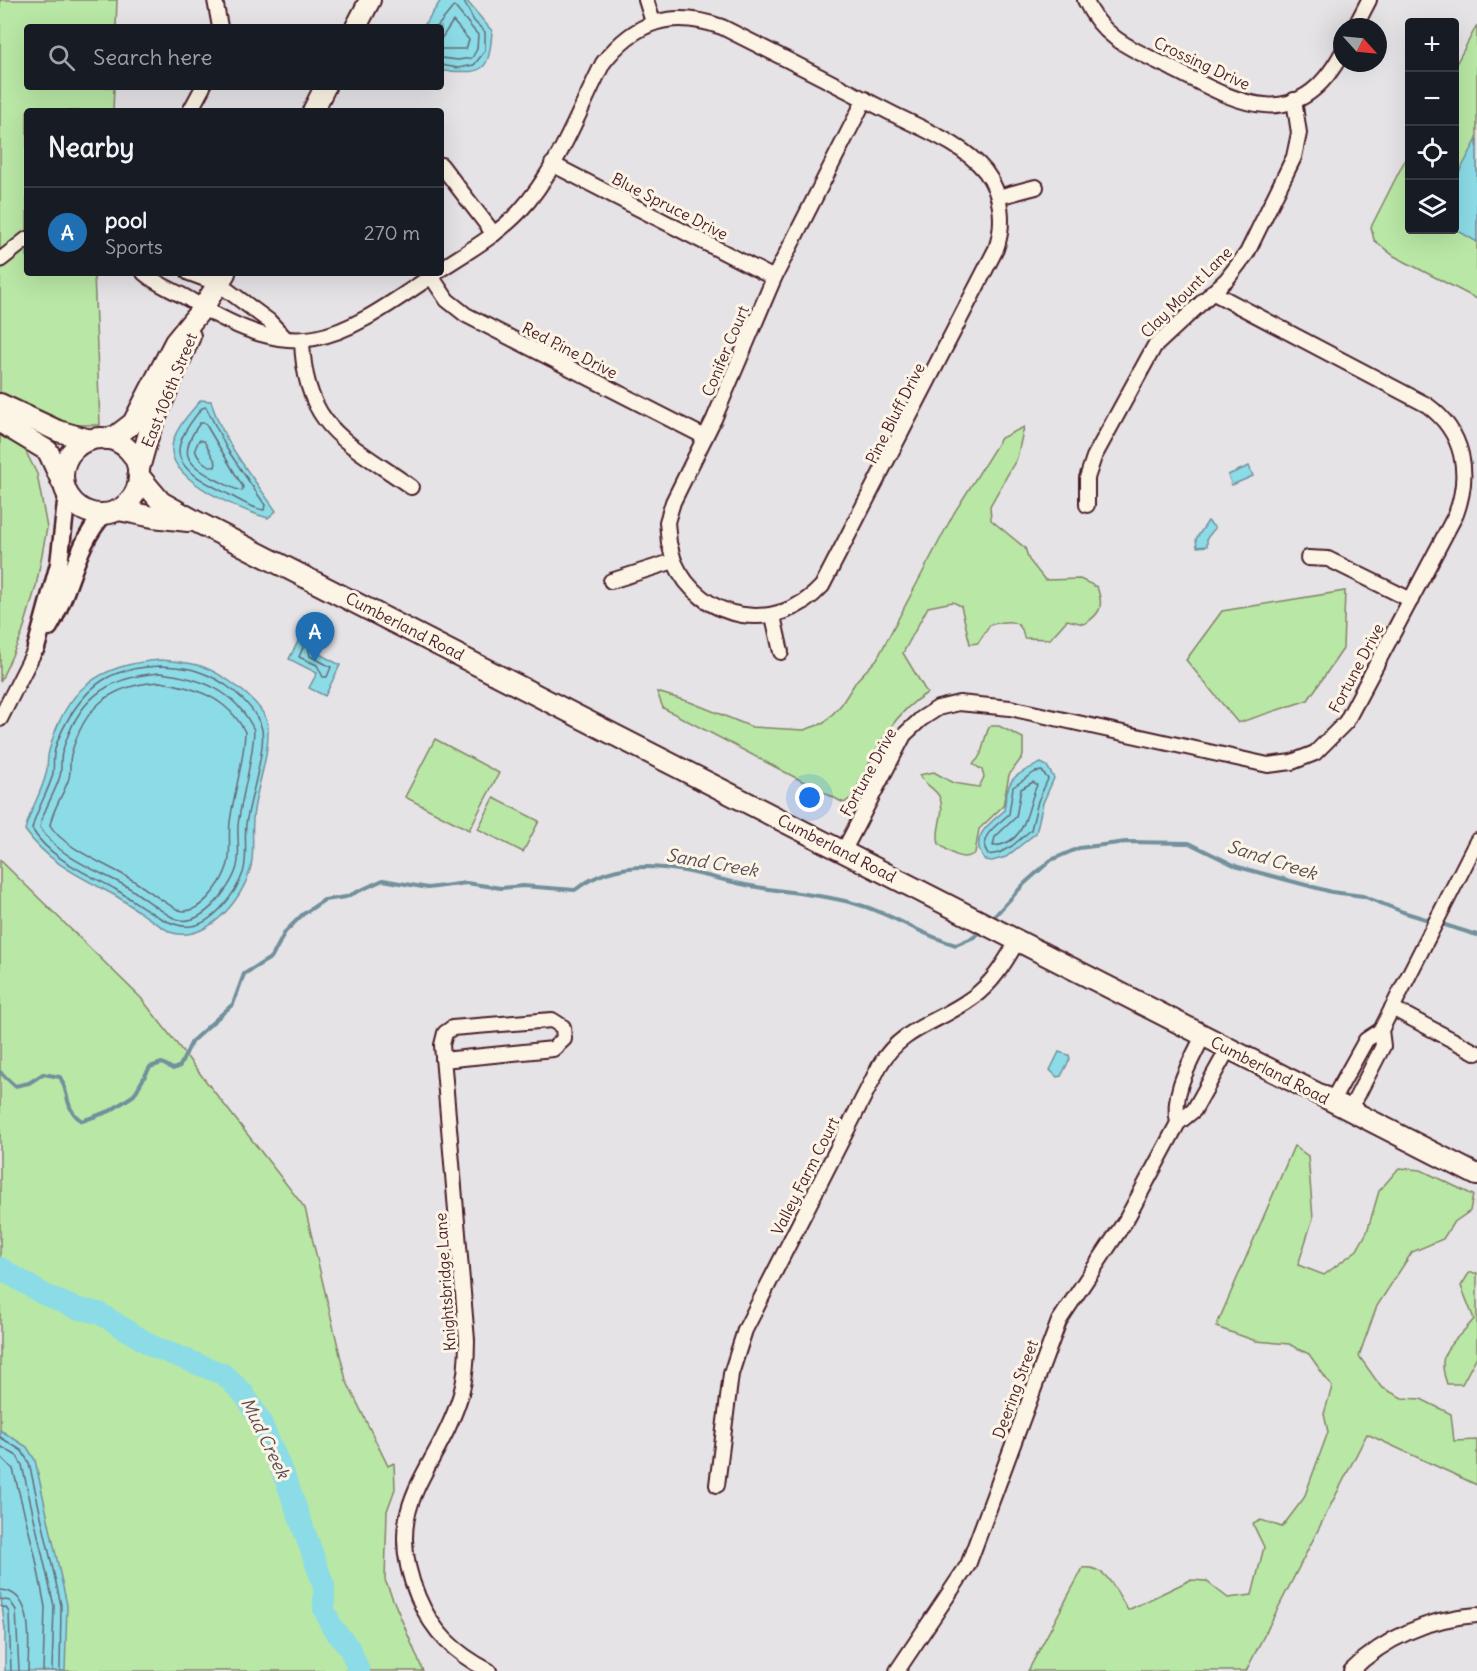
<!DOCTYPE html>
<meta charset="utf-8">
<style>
:root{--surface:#171b24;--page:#242831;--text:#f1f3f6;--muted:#9ea1a6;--line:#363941;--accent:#1f6fb2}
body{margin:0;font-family:Delius,sans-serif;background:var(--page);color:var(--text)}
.controls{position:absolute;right:18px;top:18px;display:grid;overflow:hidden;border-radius:6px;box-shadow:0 6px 24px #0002}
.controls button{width:54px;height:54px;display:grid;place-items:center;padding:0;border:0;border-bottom:2px solid var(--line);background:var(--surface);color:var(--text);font:30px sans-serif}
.compass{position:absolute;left:1333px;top:18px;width:54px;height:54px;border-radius:50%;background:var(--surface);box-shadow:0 6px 24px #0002;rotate:117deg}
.you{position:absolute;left:810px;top:798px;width:21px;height:21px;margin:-15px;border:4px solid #fff;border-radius:50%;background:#1a73e8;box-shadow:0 0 0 9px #1a73e833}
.badge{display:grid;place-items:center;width:39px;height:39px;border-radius:50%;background:var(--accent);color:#fff;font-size:20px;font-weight:700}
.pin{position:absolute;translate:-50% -50px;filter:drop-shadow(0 2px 3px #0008)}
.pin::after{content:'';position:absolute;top:32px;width:21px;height:18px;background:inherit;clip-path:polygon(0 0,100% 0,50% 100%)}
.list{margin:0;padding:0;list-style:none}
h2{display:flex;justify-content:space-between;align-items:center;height:78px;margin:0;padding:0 24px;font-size:26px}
h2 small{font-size:20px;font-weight:400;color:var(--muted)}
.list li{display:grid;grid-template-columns:39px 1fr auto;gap:18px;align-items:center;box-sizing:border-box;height:90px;padding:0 24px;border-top:2px solid var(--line)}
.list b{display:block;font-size:22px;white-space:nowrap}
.list p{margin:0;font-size:20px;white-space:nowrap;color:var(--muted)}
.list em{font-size:20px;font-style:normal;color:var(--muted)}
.icon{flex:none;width:33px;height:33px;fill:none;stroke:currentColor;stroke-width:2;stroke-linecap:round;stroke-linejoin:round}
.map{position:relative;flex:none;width:1477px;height:1671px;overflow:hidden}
.search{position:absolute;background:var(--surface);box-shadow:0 6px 24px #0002;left:24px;top:24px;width:420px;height:66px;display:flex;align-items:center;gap:15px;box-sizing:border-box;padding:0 21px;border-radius:6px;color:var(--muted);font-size:22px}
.panel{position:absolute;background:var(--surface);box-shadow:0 6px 24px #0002;left:24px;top:108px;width:420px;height:168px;border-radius:6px}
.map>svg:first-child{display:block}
.green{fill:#b9e7a5;stroke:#828368;stroke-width:1.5}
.water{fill:#8cdce7;stroke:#72909c;stroke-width:1.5}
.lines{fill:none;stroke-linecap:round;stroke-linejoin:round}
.shore{stroke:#646b76;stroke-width:1.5}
.stream{stroke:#72909c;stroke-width:4}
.river{stroke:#8cdce7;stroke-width:22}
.minor-casing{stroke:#4a1f2b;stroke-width:18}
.tertiary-casing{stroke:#4a1f2b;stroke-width:21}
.secondary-casing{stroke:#4a1f2b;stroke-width:24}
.minor{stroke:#fcf5e5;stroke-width:14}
.tertiary{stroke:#fcf5e5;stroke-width:16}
.secondary{stroke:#fcf5e5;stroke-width:20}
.labels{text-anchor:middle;stroke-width:6;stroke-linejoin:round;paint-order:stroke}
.street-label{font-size:16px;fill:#4a1f2b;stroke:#fcf5e5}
.water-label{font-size:18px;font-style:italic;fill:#5a4e5a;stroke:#fcf5e5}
</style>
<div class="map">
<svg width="1477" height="1671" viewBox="0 0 1477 1671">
<rect width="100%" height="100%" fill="#e5e3e6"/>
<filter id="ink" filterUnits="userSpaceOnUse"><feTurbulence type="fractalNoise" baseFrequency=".0167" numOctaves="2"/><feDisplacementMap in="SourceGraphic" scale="12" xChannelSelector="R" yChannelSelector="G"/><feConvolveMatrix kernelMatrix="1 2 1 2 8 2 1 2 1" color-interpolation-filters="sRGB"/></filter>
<g filter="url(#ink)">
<g class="green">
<polygon points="0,0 117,0 116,27 27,27 27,87 114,87 113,111 27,111 27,273 94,273 100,425 65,425 0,393"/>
<polygon points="1477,25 1477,299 1394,256 1374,240 1371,227 1409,152 1410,230 1454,230 1455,66"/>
<path d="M 1024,427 L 1017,458 L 990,506 L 991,520 L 1025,548 L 1029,560 L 1045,580 L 1080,579 L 1097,587 C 1104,606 1101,614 1084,624 L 1067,620 L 1050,639 L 1024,638 C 1022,617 1005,621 990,625 L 978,643 L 970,644 L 961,606 L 953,602 L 928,607 L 903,653 L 927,693 C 889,715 872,759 852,797 L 844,803 L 663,708 L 657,692 L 690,702 L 752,727 L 804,730 L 824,723 L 841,705 L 857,680 L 877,659 L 954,513 L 1001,438 Z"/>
<polygon points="0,435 24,448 37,474 47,528 36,586 22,634 0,682"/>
<polygon points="1345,591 1343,649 1308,700 1238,723 1186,660 1222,611"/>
<path d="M 990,726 L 999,726 L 1023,738 L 1023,756 L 1009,775 L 1003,806 L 979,829 L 975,853 C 962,863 950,852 939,844 C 934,828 947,813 939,796 C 934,788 924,784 919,775 L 934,772 L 953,783 L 979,787 L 984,777 L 982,770 L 973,764 C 985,755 982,739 990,726 Z"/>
<polygon points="435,739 499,773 469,830 405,797"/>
<polygon points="494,798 539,821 523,852 478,829"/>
<polygon points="0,860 141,998 305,1208 346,1380 388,1466 394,1463 395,1489 387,1511 385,1580 423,1671 37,1671 0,1496"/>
<path d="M 1294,1146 L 1308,1156 L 1313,1218 L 1298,1265 L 1324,1275 L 1357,1250 L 1367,1232 L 1379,1191 L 1399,1168 L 1421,1170 L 1473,1195 L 1470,1211 L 1453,1223 L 1443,1239 L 1412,1252 L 1377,1306 L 1359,1356 L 1381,1387 L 1402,1398 L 1421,1399 L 1451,1414 L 1454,1441 L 1477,1440 L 1477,1485 L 1367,1434 L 1246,1671 L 1028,1671 L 1083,1568 C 1107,1564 1117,1594 1128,1610 L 1190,1580 L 1206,1581 L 1228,1598 L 1252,1595 L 1264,1547 L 1253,1524 L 1261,1520 L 1282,1527 L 1304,1498 L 1328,1432 L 1324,1414 L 1332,1387 L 1309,1354 L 1289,1344 L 1256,1341 L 1216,1327 Z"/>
<path d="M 1469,1273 L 1477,1273 L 1477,1356 L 1462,1384 L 1447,1384 C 1434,1348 1454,1345 1474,1319 L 1461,1286 Z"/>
</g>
<g class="water">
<path d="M 441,0 L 466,0 L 492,31 C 489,77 481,72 441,71 L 441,27 L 423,27 Z"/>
<polygon points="1477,139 1477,242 1455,229 1455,180"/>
<path d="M 201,400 L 211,401 C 222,441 252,476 276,511 L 268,518 C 241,510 175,483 172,452 C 170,433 190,413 201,400 Z"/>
<polygon points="1249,466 1253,476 1232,485 1228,475"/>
<polygon points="1208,521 1215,528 1207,538 1207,546 1197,547 1196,539"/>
<polygon points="305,628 321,636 314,651 340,665 325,696 309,688 317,673 289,659"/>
<path d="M 161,660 C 173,661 185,662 197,665 C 219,670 268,704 268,729 C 269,757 258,783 254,810 C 251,827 254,843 252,860 C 249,892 210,943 173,933 C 165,931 128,903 116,896 C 81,877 48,863 25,830 C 30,810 41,794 46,774 C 48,766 47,758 49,751 C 65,689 99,664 161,660 Z"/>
<path d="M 1041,763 L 1047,766 L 1054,778 L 1043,803 L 1036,833 L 1006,857 L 992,861 L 985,860 C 968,839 988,824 1004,811 C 1008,777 1011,777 1041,763 Z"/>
<polygon points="1059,1052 1069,1055 1070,1059 1061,1076 1057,1077 1050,1070"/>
<polygon points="0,1430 27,1447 35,1460 67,1605 65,1671 5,1671 5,1629 0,1591"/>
</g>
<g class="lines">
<g class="shore">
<polyline points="437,27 454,6 478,35 477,49 472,58 458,60 441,58"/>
<polyline points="441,39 453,21 469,40 466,49 441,49"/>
<polyline points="441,65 458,68 474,65 485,51 485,32 474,21 463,0"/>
<path d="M 206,407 L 227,449 L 265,505 L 264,510 C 249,508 235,497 222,491 C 172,466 166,452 202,408 Z"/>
<path d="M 200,423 L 205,423 L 243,487 L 242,491 C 234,490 225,484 217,480 C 185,464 178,453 200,423 Z"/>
<path d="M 199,440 L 204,441 L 216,463 L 215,467 C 205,466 197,458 195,449 Z"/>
<polygon points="308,644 310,656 331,667 327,677 323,677 317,665 299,657 304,645"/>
<path d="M 161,666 C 172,667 186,667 197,671 C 222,679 251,700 261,726 C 268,744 249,802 246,824 C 244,840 248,857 243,873 C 236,893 213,924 191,926 C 167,929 136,901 115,889 C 86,873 49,858 32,829 C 36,809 49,792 53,773 C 54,767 53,760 54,754 C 56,741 63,728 70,716 C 94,678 116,668 161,666 Z"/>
<path d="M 160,673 C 201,678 235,690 254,730 C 253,762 242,793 238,825 C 237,840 241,856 236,870 C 229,890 201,928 176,919 C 163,914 140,894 126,886 C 98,871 56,856 40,827 C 43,809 55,794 60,776 C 62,768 60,760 62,753 C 77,700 105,677 160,673 Z"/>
<path d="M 160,682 C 195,687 228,698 245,732 C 244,763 234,791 230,822 C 228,837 232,854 227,867 C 222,883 199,917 179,910 C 168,906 142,885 129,878 C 107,865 62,847 50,825 C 53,808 64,794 69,778 C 71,770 69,762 71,755 C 84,706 110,685 160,682 Z"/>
<path d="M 1042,771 L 1048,779 L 1038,801 L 1031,830 L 1012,846 L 999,853 L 988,855 C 976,836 998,825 1009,814 L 1013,787 L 1035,772 Z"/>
<path d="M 1033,782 L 1037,785 C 1026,808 1028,844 993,846 L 995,837 L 1016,817 L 1021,789 Z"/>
<polyline points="0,1437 22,1451 29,1463 61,1605 60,1671"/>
<polyline points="0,1446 17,1456 22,1465 54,1606 52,1671"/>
<polyline points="0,1456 13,1469 35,1555 45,1607 43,1671"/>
<path d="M 0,1590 C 36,1591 28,1646 28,1671"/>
<polyline points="0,1599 10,1601 16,1610 19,1671"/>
<polyline points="0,1606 6,1608 9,1612 11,1671"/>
</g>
<g class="stream">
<polyline points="991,920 1025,883 1051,860 1079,848 1126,842 1189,843 1238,867 1332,892 1363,896 1403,912 1477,935"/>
<path d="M 0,1072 L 15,1086 L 29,1083 L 43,1074 L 60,1077 C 70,1094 64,1109 82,1121 L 110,1111 L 134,1095 L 150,1067 L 162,1063 L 173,1069 L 180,1066 L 192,1041 L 233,1004 L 244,974 L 272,957 L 285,932 L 302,915 L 324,900 L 346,897 L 383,880 L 428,888 L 466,883 L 501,888 L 523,886 L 575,890 C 629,848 691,874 751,886 C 788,893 826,894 863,906 C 895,916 924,936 956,945 L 974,937 L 981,930"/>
</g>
<polyline class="river" points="0,1268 43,1294 75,1308 99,1313 154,1347 223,1374 244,1394 260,1420 287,1483 324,1586 324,1609 332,1627 350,1649 359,1671"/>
<g class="minor-casing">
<g id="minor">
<polyline points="215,0 220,27"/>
<polyline points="646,0 653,22"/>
<path d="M 1085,0 C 1103,39 1132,49 1169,67 C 1235,101 1295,139 1342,53"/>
<polyline points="1355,27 1369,0"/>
<polyline points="190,111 203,87"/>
<polyline points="552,164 774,278"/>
<polyline points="441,165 494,234"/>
<polyline points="998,197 1036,187"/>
<polyline points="0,260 27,239"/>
<path d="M 441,269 C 467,252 497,235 519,212 C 557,171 578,113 603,63 C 635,21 672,9 722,27 C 778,55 833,83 889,112 C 920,128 962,143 985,171 C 1002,193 1005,223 996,249 L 822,586 C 778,635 700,622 674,561"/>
<path d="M 144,273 C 159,286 176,291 192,301 C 302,369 338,339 436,273"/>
<polyline points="189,273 219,284 269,321 285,338"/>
<polyline points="431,276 447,300 466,315 705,437"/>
<path d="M 302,341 C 305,429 347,441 411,487"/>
<polyline points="1087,505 1087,478 1094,457 1154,347 1227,279 1247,253 1294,157 1299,133 1294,100"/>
<polyline points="1308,558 1328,559 1411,600"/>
<polyline points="611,581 674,561 669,543 667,522 673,502 714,419 774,278 865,99"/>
<polyline points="773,616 781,652"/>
<polyline points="0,719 36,648"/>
<path d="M 844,850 L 904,735 L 921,719 L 938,708 L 959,703 L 1010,708 L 1268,765 L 1292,762 L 1315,753 L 1346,722 L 1456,514 C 1471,473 1464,432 1427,405 L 1212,292"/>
<polyline points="1392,1008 1477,1053"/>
<path d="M 443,1060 L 553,1049 L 564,1039 L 563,1027 L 552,1020 L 452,1028 L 445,1033 L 442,1045 L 467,1340 C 467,1358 466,1376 461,1394 C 437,1474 379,1503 418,1597 C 433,1633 455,1653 489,1671"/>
<polyline points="1332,1101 1366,1040 1381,1030 1477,841"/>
<polyline points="1350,1110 1383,1046 1381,1030"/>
<path d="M 1178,1123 C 1171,1093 1190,1063 1203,1036"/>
<path d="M 717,1485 L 731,1374 L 745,1330 L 880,1065 C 901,1028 940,1022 972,998 C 993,983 1005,962 1018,940"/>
<polyline points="897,1671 968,1565 1059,1321 1126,1220 1178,1123 1194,1110 1228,1049"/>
<path d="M 1351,1671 C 1384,1638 1430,1618 1477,1615"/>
</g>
</g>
<g class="tertiary-casing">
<g id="tertiary">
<path d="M 49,627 C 71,591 74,546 104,514"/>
<polyline points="36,648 59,564 67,494"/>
</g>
</g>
<g class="secondary-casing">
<g id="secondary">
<polyline points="356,27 370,0"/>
<polyline points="313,111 325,87"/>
<polyline points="0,404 58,431 90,440"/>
<polyline points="0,422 48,451 62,482"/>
<circle cx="101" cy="476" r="38"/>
<polyline points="107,439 116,436 133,423 175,342 202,309 225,273"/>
<polyline points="138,472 149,433 190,336"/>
<polyline points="139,476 161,502 197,522 1477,1175"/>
<polyline points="119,510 153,517 188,521"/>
</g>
</g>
<use href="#minor" class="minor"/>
<use href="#tertiary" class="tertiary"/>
<use href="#secondary" class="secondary"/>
</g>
</g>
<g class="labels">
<g class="street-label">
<text transform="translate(1202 63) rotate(25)" y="6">Crossing Drive</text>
<text transform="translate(670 206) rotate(27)" y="6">Blue Spruce Drive</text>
<text transform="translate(1186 292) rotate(-45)" y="6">Clay Mount Lane</text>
<text transform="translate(570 350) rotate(27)" y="6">Red Pine Drive</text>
<text transform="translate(725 351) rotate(-67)" y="6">Conifer Court</text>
<text transform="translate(169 390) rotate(-68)" y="6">East 106th Street</text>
<text transform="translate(895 413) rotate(-63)" y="6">Pine Bluff Drive</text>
<text transform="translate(405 626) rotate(27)" y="6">Cumberland Road</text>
<text transform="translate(1356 668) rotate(-62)" y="6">Fortune Drive</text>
<text transform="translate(868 772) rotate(-61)" y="6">Fortune Drive</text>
<text transform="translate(837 848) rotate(27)" y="6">Cumberland Road</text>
<text transform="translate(1270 1070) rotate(27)" y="6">Cumberland Road</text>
<text transform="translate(805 1176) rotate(-63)" y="6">Valley Farm Court</text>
<text transform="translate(445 1282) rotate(-94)" y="6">Knightsbridge Lane</text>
<text transform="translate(1015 1389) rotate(-70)" y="6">Deering Street</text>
</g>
<g class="water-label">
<text transform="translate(1272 860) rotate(18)" y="6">Sand Creek</text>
<text transform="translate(712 863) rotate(10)" y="6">Sand Creek</text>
<text transform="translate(265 1438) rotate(64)" y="6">Mud Creek</text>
</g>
</g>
</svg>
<div class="controls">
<button>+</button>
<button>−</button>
<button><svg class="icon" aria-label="locate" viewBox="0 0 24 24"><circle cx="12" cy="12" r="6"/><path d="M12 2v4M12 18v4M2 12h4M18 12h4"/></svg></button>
<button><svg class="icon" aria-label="layers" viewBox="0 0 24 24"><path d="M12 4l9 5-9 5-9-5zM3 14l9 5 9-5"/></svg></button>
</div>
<svg class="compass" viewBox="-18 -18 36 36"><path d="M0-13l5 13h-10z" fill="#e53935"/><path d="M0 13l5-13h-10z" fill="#9ea1a6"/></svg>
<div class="you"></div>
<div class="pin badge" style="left:315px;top:662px">A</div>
<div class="search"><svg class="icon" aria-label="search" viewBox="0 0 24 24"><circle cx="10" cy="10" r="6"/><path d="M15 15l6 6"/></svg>Search here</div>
<section class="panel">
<h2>Nearby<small></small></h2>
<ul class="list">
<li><span class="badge">A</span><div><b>pool</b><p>Sports</p></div><em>270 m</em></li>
</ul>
</section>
</div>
